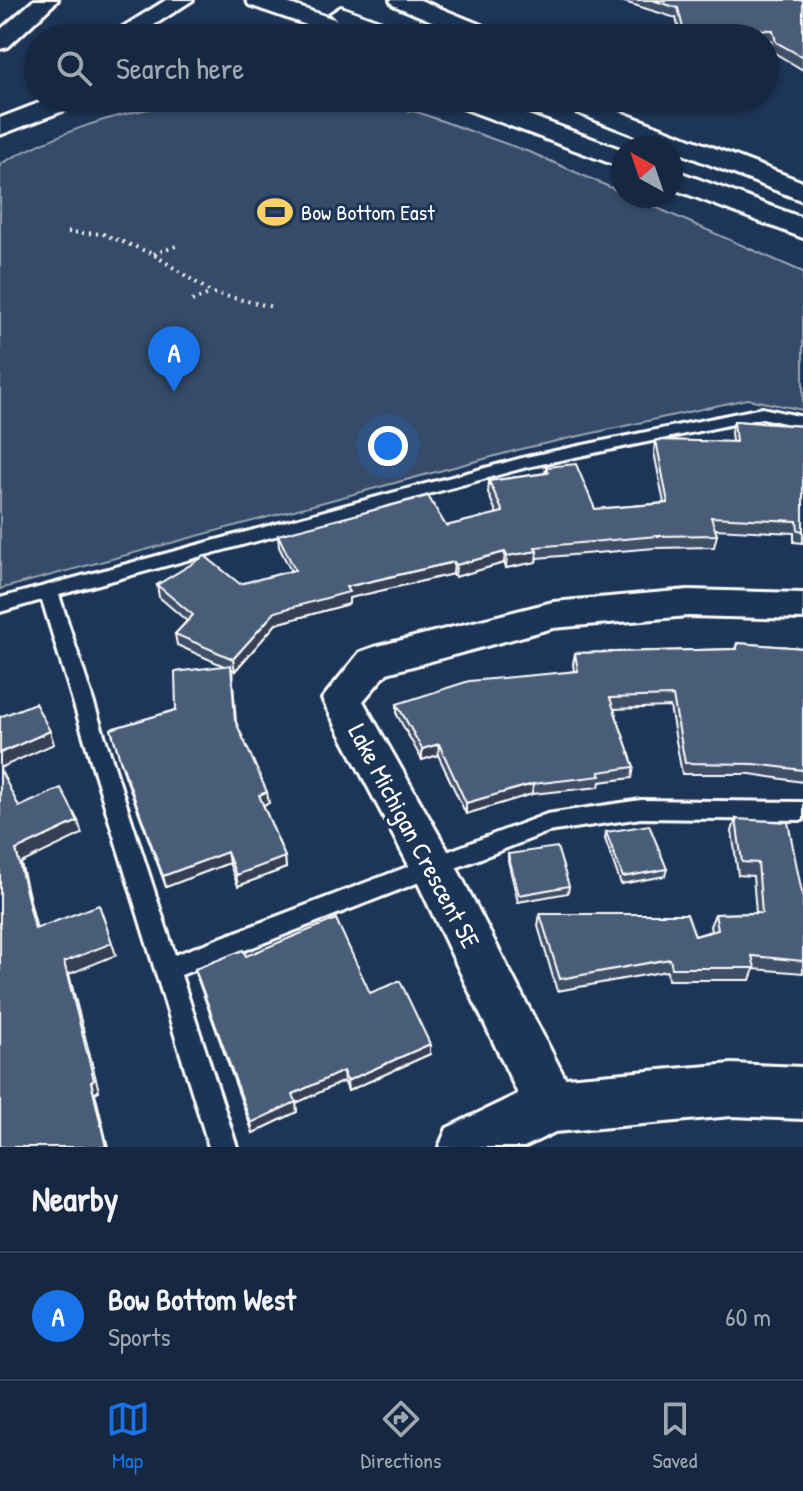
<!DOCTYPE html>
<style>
:root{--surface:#162841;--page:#23344c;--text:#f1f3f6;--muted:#9ea6b1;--line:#35445a;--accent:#1a73e8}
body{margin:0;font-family:"Patrick Hand",sans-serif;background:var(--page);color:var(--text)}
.compass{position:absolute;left:611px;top:136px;width:72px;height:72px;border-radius:50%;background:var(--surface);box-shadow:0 2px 6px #0004;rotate:320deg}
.you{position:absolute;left:388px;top:446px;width:28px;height:28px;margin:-20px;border:6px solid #fff;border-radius:50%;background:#1a73e8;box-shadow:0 0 0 12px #1a73e833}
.badge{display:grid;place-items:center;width:52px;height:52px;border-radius:50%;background:var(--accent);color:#fff;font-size:26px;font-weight:700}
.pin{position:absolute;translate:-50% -66px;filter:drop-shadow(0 2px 4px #0008)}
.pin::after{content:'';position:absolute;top:42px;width:28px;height:24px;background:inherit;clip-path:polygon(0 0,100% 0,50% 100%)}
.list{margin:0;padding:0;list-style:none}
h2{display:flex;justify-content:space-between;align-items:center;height:104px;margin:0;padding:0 32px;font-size:34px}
h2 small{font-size:26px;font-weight:400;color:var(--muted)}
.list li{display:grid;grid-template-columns:52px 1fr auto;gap:24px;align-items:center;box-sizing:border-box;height:128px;padding:0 32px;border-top:2px solid var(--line)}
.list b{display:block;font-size:30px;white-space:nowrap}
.list p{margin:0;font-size:26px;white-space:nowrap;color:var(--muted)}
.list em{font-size:26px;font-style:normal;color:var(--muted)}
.icon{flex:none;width:44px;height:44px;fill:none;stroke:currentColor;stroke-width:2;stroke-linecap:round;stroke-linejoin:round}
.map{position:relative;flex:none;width:803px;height:1147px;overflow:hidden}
.search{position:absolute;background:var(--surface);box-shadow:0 2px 6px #0004;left:24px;right:24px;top:24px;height:88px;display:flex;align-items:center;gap:20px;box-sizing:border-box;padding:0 28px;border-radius:44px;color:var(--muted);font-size:30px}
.sheet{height:232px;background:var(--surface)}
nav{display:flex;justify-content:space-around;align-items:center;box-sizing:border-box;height:112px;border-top:2px solid var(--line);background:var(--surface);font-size:22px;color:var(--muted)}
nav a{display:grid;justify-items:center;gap:4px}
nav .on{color:var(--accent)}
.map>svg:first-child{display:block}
.green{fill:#364b69;stroke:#9aa5b4;stroke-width:2}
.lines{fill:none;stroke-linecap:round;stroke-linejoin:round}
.lane-casing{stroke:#fff;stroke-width:6}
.street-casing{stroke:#fff;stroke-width:6}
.highway-casing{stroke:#fff;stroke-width:6}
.path{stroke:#fff;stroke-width:4;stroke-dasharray:2 5;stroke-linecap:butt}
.lane{fill:#1d3557;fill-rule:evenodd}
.street{fill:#1d3557;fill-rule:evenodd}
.highway{fill:#1d3557;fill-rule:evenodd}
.wall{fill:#405068;stroke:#fff;stroke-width:2}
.shaded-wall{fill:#344155;stroke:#fff;stroke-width:2}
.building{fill:#4a5d79;stroke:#fff;stroke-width:2}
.labels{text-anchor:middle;stroke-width:6;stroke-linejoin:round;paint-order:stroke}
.far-poi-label{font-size:22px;fill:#fff;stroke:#1d3557;text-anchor:start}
.street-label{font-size:26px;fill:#fff;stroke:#1d3557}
</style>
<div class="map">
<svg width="803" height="1147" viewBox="0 0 803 1147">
<rect width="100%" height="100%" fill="#1d3557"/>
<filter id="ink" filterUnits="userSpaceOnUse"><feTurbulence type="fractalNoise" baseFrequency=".0125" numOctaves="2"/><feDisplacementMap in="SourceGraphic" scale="16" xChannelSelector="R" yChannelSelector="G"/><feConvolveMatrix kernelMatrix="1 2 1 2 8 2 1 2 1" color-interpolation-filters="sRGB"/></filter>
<g filter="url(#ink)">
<path class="green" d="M 343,98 L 417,112 L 532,153 L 803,272 L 803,410 L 747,399 L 525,448 L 0,589 L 0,164 C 124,97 207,98 343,98 Z"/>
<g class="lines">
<g class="lane-casing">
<polygon id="lane" points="762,408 803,417 803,427 762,418 527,467 59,595 175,955 547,814 641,800 803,802 803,820 641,818 548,832 181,975 237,1147 209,1147 42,600 0,612 0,598 526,457"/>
</g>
<g class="street-casing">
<polygon id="street" points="688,590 803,593 803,619 688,616 553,628 387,673 363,701 448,851 565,1078 732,1064 803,1067 803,1119 732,1116 555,1132 524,1147 439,1147 447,1128 518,1094 416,879 322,699 360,652 374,647 553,602"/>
</g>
<g class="highway-casing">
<g id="highway">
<polygon points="34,0 58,0 8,47 0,49 0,30"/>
<polygon points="166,0 193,0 134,38 105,38"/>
<polygon points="246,0 278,0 337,20 330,14 341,7 412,33 416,38 376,35 378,38 344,38 249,5"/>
<polygon points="390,0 420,0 501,33 505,38 473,38 393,5"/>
<polygon points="52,98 88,98 84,103 0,135 0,118"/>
<polygon points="445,98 482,98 623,150 623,168 449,103"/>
<polygon points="548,98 584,98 803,182 803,201 552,103"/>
<polygon points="671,169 803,218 803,238 671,188"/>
</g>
</g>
<g class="path">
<polyline points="68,232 103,234 153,254 212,293 273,307"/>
<polyline points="154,254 179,245"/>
<polyline points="192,301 211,293"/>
</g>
<use href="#lane" class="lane"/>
<use href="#street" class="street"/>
<use href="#highway" class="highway"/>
</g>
<g class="wall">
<polygon points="618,0 803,0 803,70 773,52 771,40 765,40 765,38 681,38 676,18"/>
<polygon points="734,421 803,426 803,543 794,542 794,533 715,529 717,535 714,547 655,548 537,558 536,562 506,568 504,563 455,577 453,574 349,598 349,604 276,624 235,671 232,669 236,722 269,803 263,805 285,857 286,868 238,886 229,863 166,887 123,770 111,729 176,710 224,666 177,645 175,634 187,621 159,597 157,585 240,584 291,571 279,547 278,535 446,526 497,514 488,493 489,481 545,473 546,467 595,509 664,503 654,452 656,440 732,442 731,432"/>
<polygon points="737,643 803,648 803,782 750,774 682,774 670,707 614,709 634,767 632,778 600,782 599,787 532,794 466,814 438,755 422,760 397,715 397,704 574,671 573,664 575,653 735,649"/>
<polygon points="736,819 803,898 803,973 754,969 750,980 668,980 667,971 557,991 538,926 540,914 695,936 711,931 710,926 715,914 756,913 753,876 738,875 732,831"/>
<polygon points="606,832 667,869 665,876 621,884 605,839"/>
<polygon points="508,854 569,886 568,893 518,902 508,861"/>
<polygon points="246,956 370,993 430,1054 348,1091 344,1081 296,1103 297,1112 253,1133 198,980 195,969"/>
</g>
<g class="shaded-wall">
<polygon points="537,551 536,562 506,568 507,556"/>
<polygon points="505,552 504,563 455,577 456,565"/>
<polygon points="454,562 453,574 349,598 349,604 276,624 235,671 233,659 275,612 346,587"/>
<polygon points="50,731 54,744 0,768 0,753"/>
<polygon points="439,744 438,755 422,760 422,749"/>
<polygon points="533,784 532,794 466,814 466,803"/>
<polygon points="267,792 269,803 260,806 259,795"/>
<polygon points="78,821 82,834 21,863 40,942 35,929 16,850"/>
<polygon points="227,852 229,863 166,887 163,876"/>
<polygon points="285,857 286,868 238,886 236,875"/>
<polygon points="99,905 116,955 69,974 99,1091 95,1093 108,1147 106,1147 64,962"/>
<polygon points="430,1044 430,1054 348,1091 347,1081"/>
<polygon points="343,1071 344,1081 296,1103 297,1112 253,1133 251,1123 293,1094"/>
</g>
<g class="building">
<polygon points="652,0 803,0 803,57 776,42 773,30 683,28 678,8"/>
<polygon points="734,421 803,426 803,531 798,530 797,521 711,517 717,535 657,536 535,547 537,551 507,556 505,552 456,565 454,562 346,587 349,592 275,612 233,659 175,634 193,615 157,585 205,556 240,584 295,570 278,535 428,496 446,526 503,512 489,481 548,473 546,467 576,464 595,509 668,503 656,440 736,442"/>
<polygon points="737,643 803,648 803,770 754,764 685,763 673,696 610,698 634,767 599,772 601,776 533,784 466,803 439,744 422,749 397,704 469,681 578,671 575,653 737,649"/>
<polygon points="231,665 235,720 267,792 259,795 285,857 236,875 227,852 163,876 120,759 111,729 176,710 175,672"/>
<polygon points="35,703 50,731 0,753 0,717"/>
<polygon points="0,769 19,807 61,788 78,821 16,850 35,929 99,905 112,943 64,962 94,1080 91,1082 106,1147 0,1147"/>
<polygon points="736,819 788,822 803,898 803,961 752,956 755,968 672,968 670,959 560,979 540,914 687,914 695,936 718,930 715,914 762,913 758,863 742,862"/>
<polygon points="649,825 667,869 623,877 606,832"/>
<polygon points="557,847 569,886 519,895 508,854"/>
<polygon points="336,919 370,993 400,981 430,1044 347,1081 343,1071 293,1094 296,1102 251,1123 195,969 243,950 246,956"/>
</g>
</g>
<defs>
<g id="stadium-bare" transform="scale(2.76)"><path d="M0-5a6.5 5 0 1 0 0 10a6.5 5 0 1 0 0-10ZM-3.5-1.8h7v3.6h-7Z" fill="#ffd166" stroke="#1d3557" stroke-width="2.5" paint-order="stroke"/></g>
</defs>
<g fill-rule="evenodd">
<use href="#stadium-bare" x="275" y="212"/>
</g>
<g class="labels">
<g class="far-poi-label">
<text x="301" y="220">Bow Bottom East</text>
</g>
<g class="street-label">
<text transform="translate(414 836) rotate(62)" y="9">Lake Michigan Crescent SE</text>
</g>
</g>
</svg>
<svg class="compass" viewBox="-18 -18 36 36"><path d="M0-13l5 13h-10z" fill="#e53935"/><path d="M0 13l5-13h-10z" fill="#9ea6b1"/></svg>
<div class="you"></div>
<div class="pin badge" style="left:174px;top:392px">A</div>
<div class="search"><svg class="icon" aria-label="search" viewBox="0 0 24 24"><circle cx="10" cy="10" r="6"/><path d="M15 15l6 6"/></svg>Search here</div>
</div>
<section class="sheet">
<h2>Nearby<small></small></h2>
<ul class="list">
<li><span class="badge">A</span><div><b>Bow Bottom West</b><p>Sports</p></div><em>60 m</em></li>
</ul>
</section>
<nav>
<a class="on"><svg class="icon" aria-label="map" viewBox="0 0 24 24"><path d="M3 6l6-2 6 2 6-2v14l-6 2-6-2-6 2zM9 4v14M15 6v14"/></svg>Map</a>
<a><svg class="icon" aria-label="directions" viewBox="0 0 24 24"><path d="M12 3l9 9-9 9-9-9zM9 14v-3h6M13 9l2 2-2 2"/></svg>Directions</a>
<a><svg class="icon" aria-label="saved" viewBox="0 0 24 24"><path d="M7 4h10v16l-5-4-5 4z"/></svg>Saved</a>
</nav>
